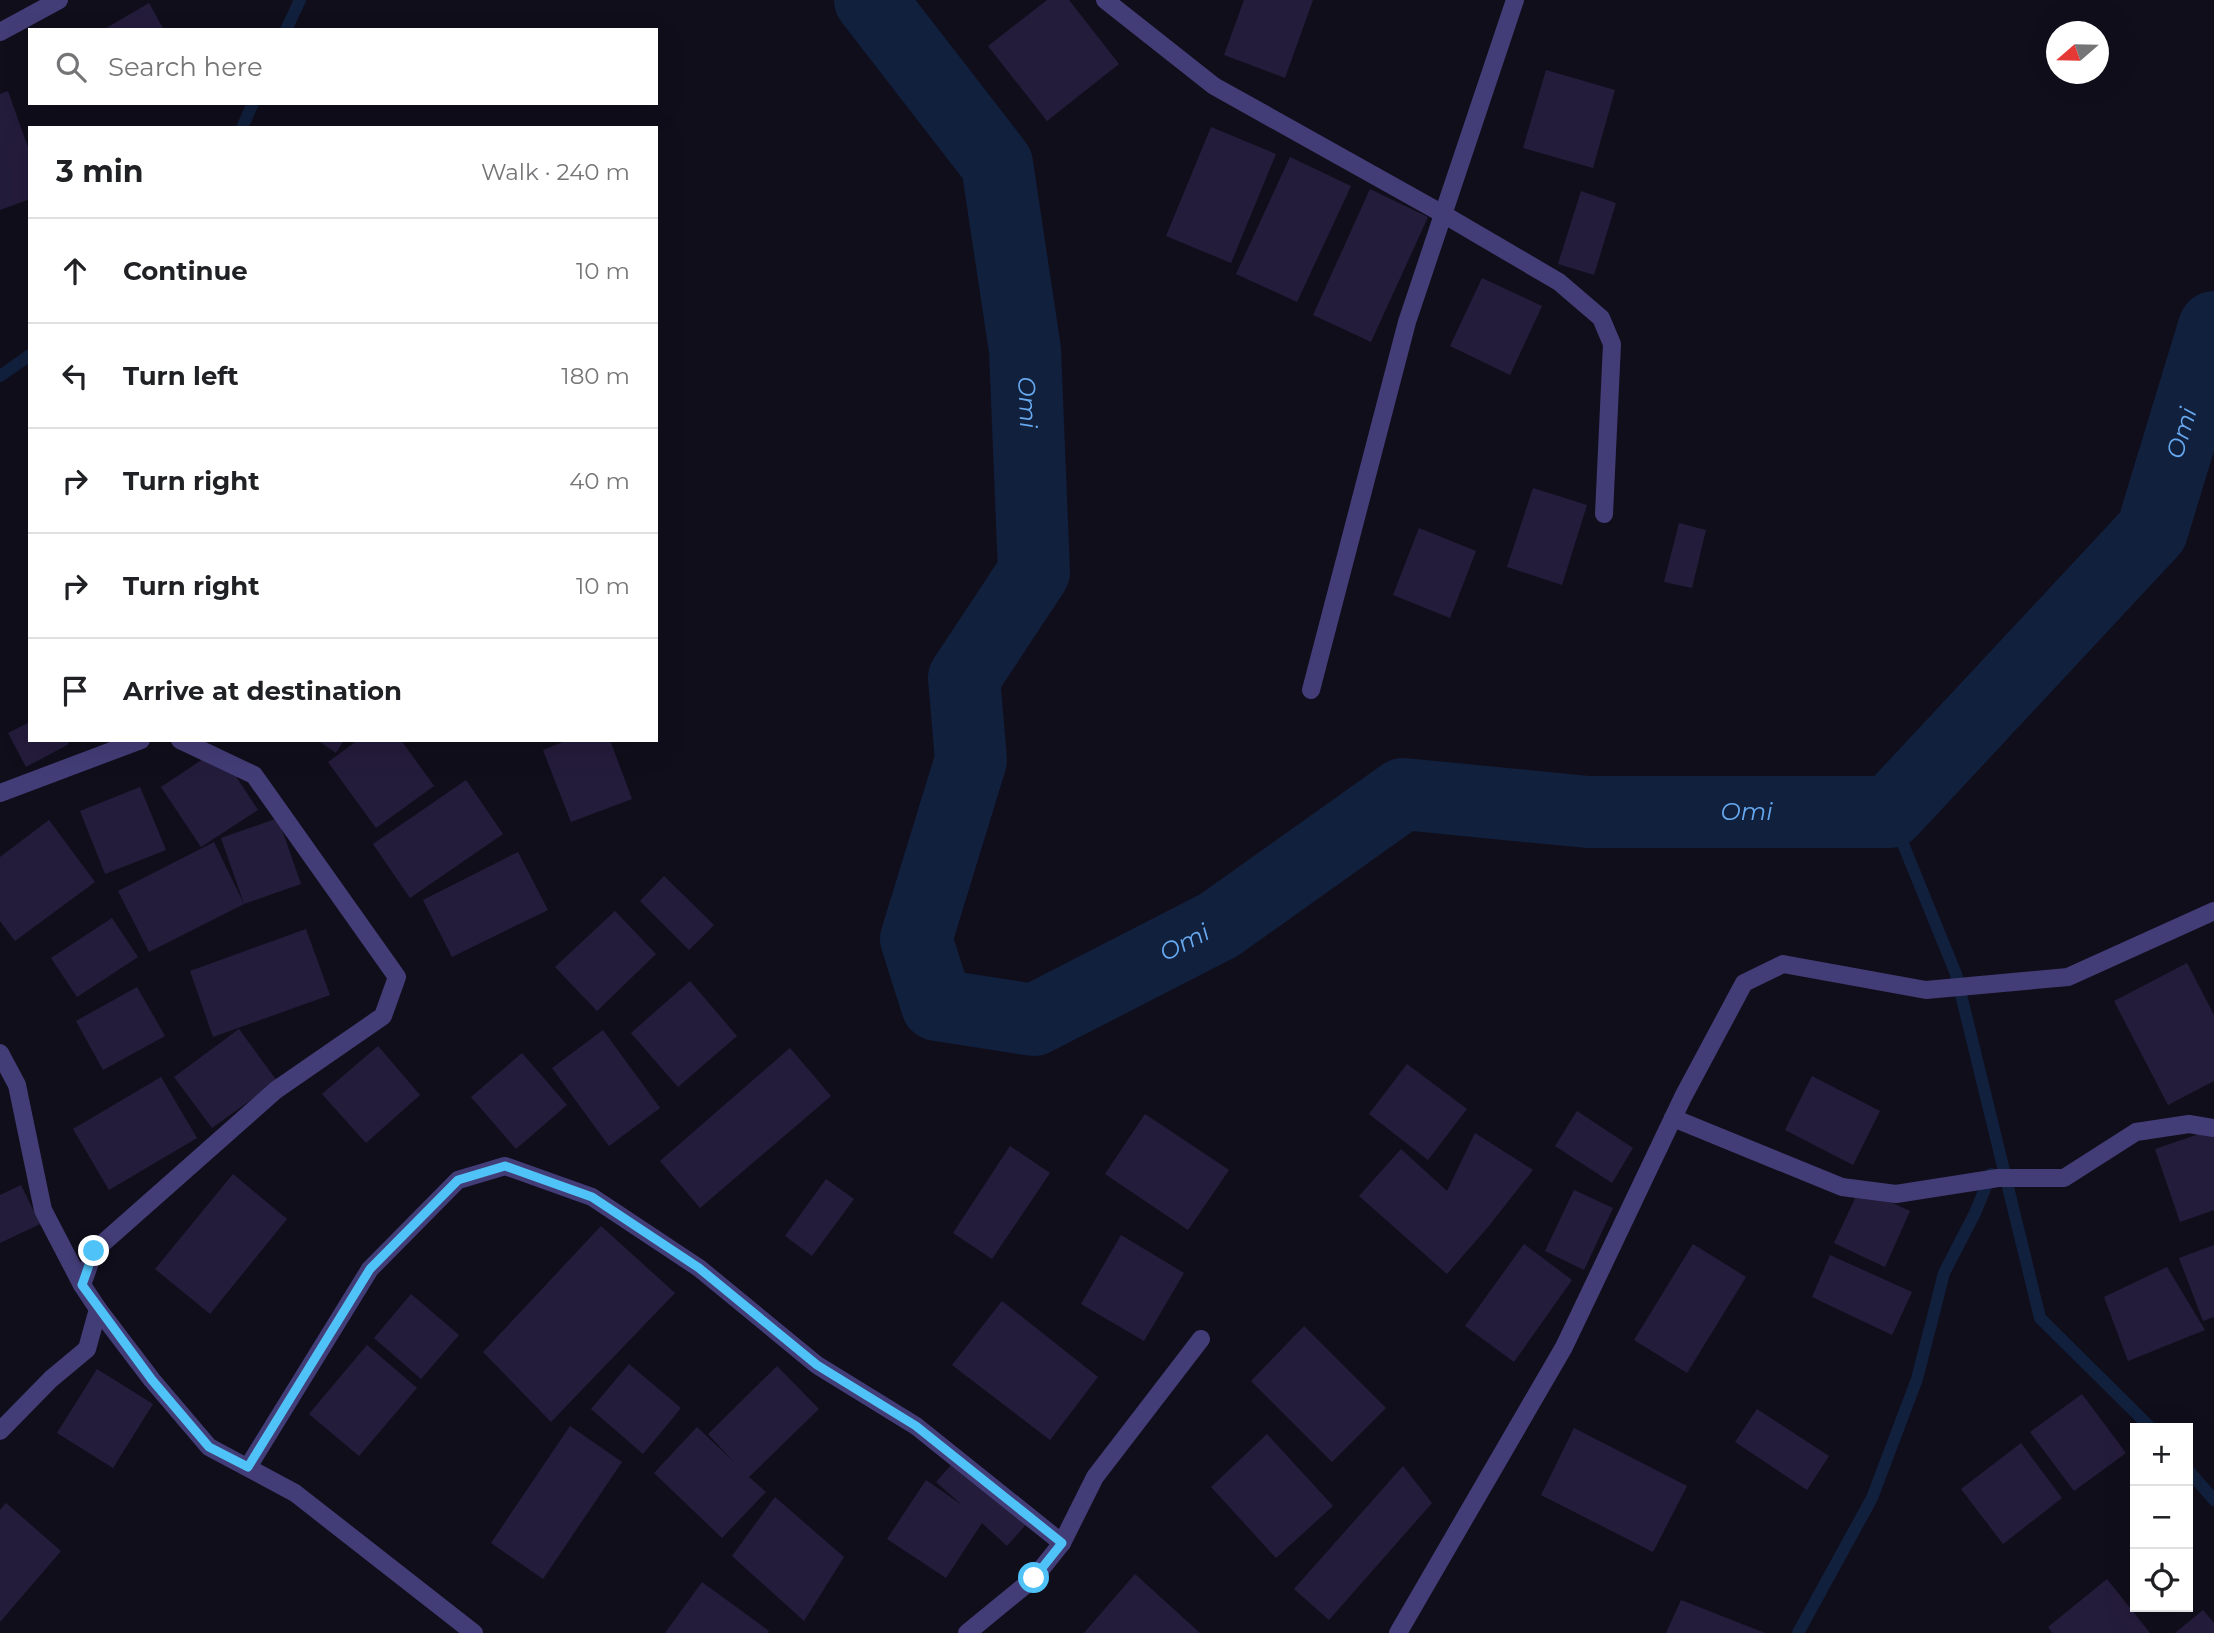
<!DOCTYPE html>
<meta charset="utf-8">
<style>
:root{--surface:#fff;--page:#f6f6f6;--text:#202124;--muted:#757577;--line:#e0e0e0}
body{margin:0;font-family:Montserrat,sans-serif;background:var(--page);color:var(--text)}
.controls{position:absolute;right:21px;bottom:21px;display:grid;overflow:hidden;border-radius:0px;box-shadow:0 7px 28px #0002}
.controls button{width:63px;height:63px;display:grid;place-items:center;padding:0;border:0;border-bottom:2px solid var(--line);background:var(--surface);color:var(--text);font:35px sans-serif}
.compass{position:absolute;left:2046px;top:21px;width:63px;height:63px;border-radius:50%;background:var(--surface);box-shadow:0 7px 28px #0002;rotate:250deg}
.stop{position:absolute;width:21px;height:21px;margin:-16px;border:5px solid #4fc3f7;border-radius:50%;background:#fff}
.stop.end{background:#4fc3f7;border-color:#fff;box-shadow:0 2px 7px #0008}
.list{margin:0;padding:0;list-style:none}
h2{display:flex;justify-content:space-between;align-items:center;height:91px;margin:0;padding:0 28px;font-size:30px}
h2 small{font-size:23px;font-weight:400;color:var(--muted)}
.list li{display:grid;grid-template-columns:46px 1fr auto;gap:21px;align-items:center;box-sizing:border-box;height:105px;padding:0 28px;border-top:2px solid var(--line)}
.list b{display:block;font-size:26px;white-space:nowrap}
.list em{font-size:23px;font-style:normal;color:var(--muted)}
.icon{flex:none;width:38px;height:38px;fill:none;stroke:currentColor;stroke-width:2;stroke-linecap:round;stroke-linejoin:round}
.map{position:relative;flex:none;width:2214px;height:1633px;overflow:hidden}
.search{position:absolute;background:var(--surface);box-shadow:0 7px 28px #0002;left:28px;top:28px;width:630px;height:77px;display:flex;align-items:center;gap:18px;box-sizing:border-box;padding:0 24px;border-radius:0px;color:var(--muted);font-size:26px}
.panel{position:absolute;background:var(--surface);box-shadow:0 7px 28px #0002;left:28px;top:126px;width:630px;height:616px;border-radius:0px}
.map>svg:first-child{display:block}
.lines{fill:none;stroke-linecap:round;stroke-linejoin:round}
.stream{stroke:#11203d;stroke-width:12}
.river{stroke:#11203d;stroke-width:72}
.building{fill:#241c3b}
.minor{stroke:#433d77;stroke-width:18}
.route{stroke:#4fc3f7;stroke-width:9}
.labels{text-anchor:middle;stroke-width:5;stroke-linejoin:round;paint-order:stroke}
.water-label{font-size:24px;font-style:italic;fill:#67a8ef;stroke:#110e1c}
</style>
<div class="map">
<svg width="2214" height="1633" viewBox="0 0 2214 1633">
<rect width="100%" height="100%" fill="#110e1c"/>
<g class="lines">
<g class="stream">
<polyline points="286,30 300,0"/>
<polyline points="242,128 253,103"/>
<polyline points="0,376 30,355"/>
<polyline points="1890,812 1956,974 2040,1318 2151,1428"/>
<polyline points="2188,1470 2214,1500"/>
<polyline points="1798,1633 1872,1498 1917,1379 1944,1273 1975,1213 1991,1174"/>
</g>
<path class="river" id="s1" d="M 870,0 L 997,164 L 1025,350 L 1034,572 L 964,678 L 971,760 L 916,939 L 937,1005 L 1034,1020 L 1219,925 L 1403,794 L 1588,812 L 1890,812 L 2152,531 L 2214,327"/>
</g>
<g class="building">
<polygon points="1047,0 1069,0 1119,64 1047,121 988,46"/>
<polygon points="1244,0 1313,0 1285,78 1224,55"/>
<polygon points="149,3 164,30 103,30"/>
<polygon points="1546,70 1615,90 1593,168 1523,148"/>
<polygon points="8,91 30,153 30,199 0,210 0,94"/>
<polygon points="1211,127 1276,154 1231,263 1166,236"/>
<polygon points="1290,157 1351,186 1297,302 1236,274"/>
<polygon points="1370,189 1428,217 1371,342 1313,315"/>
<polygon points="1581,191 1616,203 1594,275 1558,264"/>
<polygon points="1482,278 1542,306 1510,375 1450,346"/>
<polygon points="1533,488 1587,505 1562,585 1507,567"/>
<polygon points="1679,523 1706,530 1692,588 1664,582"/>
<polygon points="1419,528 1476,551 1450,618 1393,595"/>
<polygon points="30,722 30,740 67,740 69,744 26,767 8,733"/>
<polygon points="317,740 344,740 336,753"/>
<polygon points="358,740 401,740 434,786 376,828 328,762"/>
<polygon points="568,740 610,740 632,799 571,822 543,750"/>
<polygon points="218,749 258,810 201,847 161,787"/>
<polygon points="466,780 503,834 410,898 373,844"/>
<polygon points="140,787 166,850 105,874 80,811"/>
<polygon points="278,818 301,884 244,904 149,952 118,891 214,842 244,904 221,838"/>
<polygon points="49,820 95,882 15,941 0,921 0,857"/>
<polygon points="518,852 548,910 452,957 423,900"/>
<polygon points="664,876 714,925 689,950 640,901"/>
<polygon points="615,911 656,954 597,1011 555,967"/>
<polygon points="112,918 138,957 77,997 51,958"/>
<polygon points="306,929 330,995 213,1037 190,971"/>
<polygon points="2187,963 2214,1015 2214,1081 2168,1105 2114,1001"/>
<polygon points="690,981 737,1036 678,1087 631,1033"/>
<polygon points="137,987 165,1036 103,1070 76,1021"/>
<polygon points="239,1029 277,1081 212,1128 174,1077"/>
<polygon points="603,1030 660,1108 609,1146 552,1068"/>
<polygon points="378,1046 420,1095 366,1143 322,1094"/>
<polygon points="790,1048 831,1096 700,1208 660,1161"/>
<polygon points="522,1053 567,1105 516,1149 471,1097"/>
<polygon points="1407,1064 1467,1109 1428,1160 1369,1114"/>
<polygon points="1812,1076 1880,1111 1853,1165 1785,1130"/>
<polygon points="161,1077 197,1138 109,1190 73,1129"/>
<polygon points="1577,1111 1633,1148 1612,1183 1555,1146"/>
<polygon points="1145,1114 1229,1170 1188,1230 1105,1174"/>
<polygon points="2214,1129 2214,1210 2180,1222 2155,1149"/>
<polygon points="1475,1133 1533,1170 1488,1227 1447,1274 1359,1196 1401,1149 1447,1191"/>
<polygon points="1010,1146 1050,1173 992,1259 953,1233"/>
<polygon points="233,1174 287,1219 210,1314 155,1269"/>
<polygon points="826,1179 854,1199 812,1256 785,1236"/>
<polygon points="21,1185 40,1224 0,1243 0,1195"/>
<polygon points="1860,1188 1910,1211 1885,1267 1834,1243"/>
<polygon points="1574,1190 1613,1208 1584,1270 1545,1251"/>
<polygon points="601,1226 675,1293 551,1422 483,1352"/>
<polygon points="1121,1235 1184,1273 1144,1341 1081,1304"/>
<polygon points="1524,1244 1572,1280 1514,1362 1465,1326"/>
<polygon points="1693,1244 1746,1277 1687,1373 1634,1340"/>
<polygon points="2214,1245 2214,1317 2203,1321 2179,1258"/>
<polygon points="1830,1255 1912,1292 1892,1335 1812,1297"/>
<polygon points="2167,1267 2205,1330 2128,1361 2104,1297"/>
<polygon points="411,1294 459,1335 421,1379 374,1338"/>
<polygon points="1002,1301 1098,1377 1050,1440 952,1365"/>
<polygon points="1304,1326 1386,1408 1332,1462 1251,1381"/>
<polygon points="367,1345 417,1388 359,1456 309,1414"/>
<polygon points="629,1364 681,1408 643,1454 591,1409"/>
<polygon points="777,1366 819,1409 749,1477 766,1492 722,1538 654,1473 697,1427 734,1462 708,1434"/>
<polygon points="97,1369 153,1404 113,1468 57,1433"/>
<polygon points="2082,1394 2126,1453 2074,1491 2030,1432"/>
<polygon points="1757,1409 1829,1456 1807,1490 1735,1442"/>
<polygon points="570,1426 622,1462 543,1579 491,1543"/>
<polygon points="1574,1428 1687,1486 1653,1552 1541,1495"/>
<polygon points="1267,1434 1333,1506 1276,1558 1211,1487"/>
<polygon points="2021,1443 2062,1498 2003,1544 1961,1489"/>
<polygon points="959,1456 1030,1520 1007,1546 982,1523 946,1578 887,1539 926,1480 962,1505 936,1482"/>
<polygon points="1403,1466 1432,1503 1329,1620 1294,1589"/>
<polygon points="775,1497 844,1557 804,1621 732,1556"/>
<polygon points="6,1503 61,1551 0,1622 0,1510"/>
<polygon points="1135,1574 1200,1633 1084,1633"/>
<polygon points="2107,1579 2150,1633 2052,1633 2048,1627"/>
<polygon points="702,1582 769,1631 767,1633 665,1633"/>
<polygon points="1681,1600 1765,1633 1666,1633"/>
<polygon points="2203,1610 2214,1623 2214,1633 2175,1633"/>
</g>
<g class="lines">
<g class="minor">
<polyline points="1105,0 1214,86 1443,214 1559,282 1601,318 1612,344 1604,514"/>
<polyline points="0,32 59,0"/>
<polyline points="1311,690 1407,322 1515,0"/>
<polyline points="0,793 141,740"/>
<polyline points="0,1053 17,1085 43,1210 82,1285"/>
<polyline points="1673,1118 1842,1187 1896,1194 1998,1178 2064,1178 2136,1132 2189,1124 2214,1128"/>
<polyline points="98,1309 152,1380 209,1447 295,1493 474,1633"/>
<polyline points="0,1431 51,1379 87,1349 98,1309 82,1285 94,1251 276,1090 383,1016 397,977 254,775 180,740"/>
<polyline points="248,1467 370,1269 458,1180 505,1166 592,1197 699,1268 817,1365 916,1426 1062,1543"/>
<polyline points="967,1633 1034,1578 1062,1543 1095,1477 1201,1339"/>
<polyline points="1398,1633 1564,1347 1683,1097 1744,983 1783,964 1926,990 2068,977 2214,911"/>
</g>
</g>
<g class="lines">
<polyline class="route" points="94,1251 82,1285 152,1380 209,1447 248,1467 370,1269 458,1180 505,1166 592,1197 699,1268 817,1365 916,1426 1062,1543 1034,1578"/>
</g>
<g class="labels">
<g class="water-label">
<text dy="8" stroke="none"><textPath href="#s1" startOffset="448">Omi</textPath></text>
<text dy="8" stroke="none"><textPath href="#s1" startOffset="2590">Omi</textPath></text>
<text dy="8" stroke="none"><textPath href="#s1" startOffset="1960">Omi</textPath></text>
<text dy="8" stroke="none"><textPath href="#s1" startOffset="1351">Omi</textPath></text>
</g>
</g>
</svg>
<div class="controls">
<button>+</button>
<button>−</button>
<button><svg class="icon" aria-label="locate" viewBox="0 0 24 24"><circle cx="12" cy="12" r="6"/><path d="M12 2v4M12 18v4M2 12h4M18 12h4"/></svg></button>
</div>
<svg class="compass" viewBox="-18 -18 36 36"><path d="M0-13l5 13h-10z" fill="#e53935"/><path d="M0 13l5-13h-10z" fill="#757577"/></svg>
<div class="stop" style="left:1034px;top:1578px"></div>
<div class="stop end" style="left:94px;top:1251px"></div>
<div class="search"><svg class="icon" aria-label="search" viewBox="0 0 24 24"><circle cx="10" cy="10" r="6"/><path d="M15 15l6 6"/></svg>Search here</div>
<section class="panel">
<h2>3 min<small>Walk · 240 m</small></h2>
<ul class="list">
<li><svg class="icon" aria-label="ahead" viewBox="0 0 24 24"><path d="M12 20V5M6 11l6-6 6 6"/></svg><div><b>Continue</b></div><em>10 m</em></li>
<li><svg class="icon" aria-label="left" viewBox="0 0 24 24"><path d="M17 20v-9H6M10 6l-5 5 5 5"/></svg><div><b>Turn left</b></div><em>180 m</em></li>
<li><svg class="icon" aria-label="right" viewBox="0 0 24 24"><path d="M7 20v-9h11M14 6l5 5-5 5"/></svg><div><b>Turn right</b></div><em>40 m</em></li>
<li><svg class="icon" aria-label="right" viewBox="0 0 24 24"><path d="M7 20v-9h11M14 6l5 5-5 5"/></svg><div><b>Turn right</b></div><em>10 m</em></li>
<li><svg class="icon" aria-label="arrive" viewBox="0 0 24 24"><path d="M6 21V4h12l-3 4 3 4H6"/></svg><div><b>Arrive at destination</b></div></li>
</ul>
</section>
</div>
